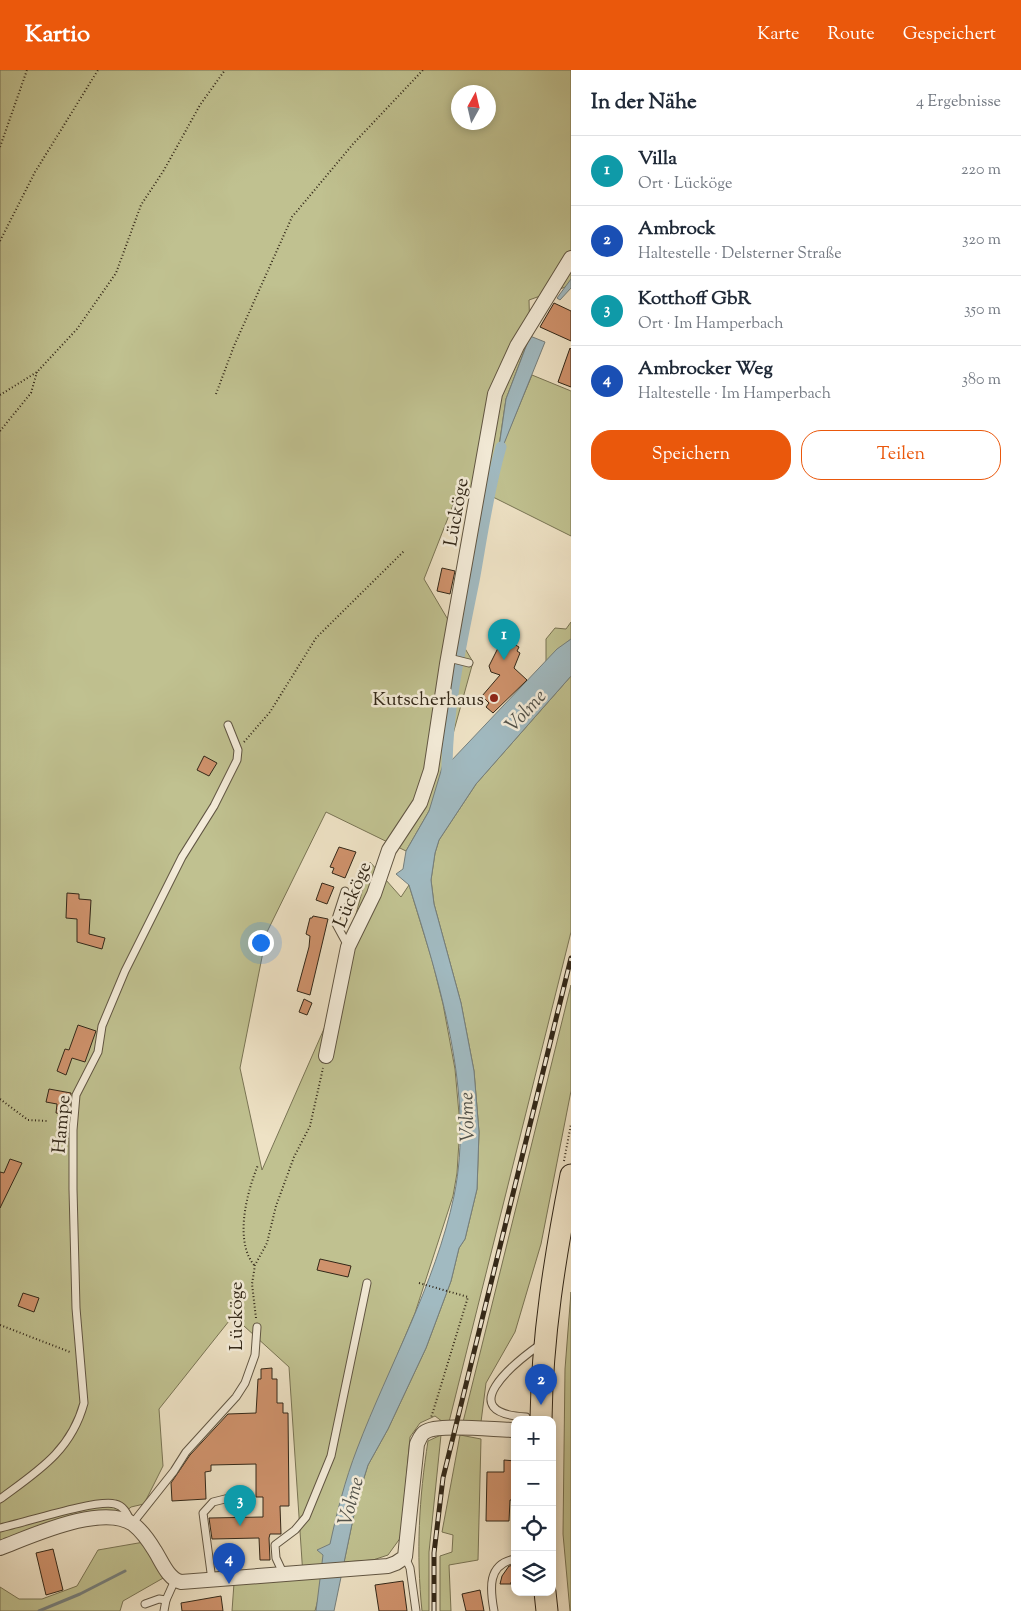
<!DOCTYPE html>
<html lang="de">
<meta charset="utf-8">
<style>
:root{--surface:#fff;--page:#f2f2f3;--text:#1f2937;--muted:#747a83;--line:#e0e1e3;--accent:#ea580c}
body{margin:0;font-family:"Sorts Mill Goudy",serif;background:var(--page);color:var(--text)}
.controls{position:absolute;right:15px;bottom:15px;display:grid;overflow:hidden;border-radius:10px;box-shadow:0 2px 8px #0003}
.controls button{width:45px;height:45px;display:grid;place-items:center;padding:0;border:0;border-bottom:1px solid var(--line);background:var(--surface);color:var(--text);font:25px sans-serif}
.compass{position:absolute;left:451px;top:15px;width:45px;height:45px;border-radius:50%;background:var(--surface);box-shadow:0 2px 8px #0003;rotate:8deg}
.you{position:absolute;left:260px;top:872px;width:18px;height:18px;margin:-12px;border:4px solid #fff;border-radius:50%;background:#1a73e8;box-shadow:0 0 0 8px #1a73e833}
.badge{display:grid;place-items:center;width:32px;height:32px;border-radius:50%;background:var(--accent);color:#fff;font-size:16px;font-weight:700}
.pin{position:absolute;translate:-50% -41px;filter:drop-shadow(0 1px 2px #0008)}
.pin::after{content:'';position:absolute;top:26px;width:18px;height:15px;background:inherit;clip-path:polygon(0 0,100% 0,50% 100%)}
.list{margin:0;padding:0;list-style:none}
h2{display:flex;justify-content:space-between;align-items:center;height:65px;margin:0;padding:0 20px;font-size:21px}
h2 small{font-size:16px;font-weight:400;color:var(--muted)}
.list li{display:grid;grid-template-columns:32px 1fr auto;gap:15px;align-items:center;box-sizing:border-box;height:70px;padding:0 20px;border-top:1px solid var(--line)}
.list b{display:block;font-size:19px;white-space:nowrap}
.list p{margin:0;font-size:16px;white-space:nowrap;color:var(--muted)}
.list em{font-size:16px;font-style:normal;color:var(--muted)}
.actions{display:flex;gap:10px;padding:15px 20px}
.actions a{flex:1;padding:11px 0;border:1px solid var(--accent);border-radius:20px;text-align:center;font-size:18px;color:var(--accent)}
.actions .main{background:var(--accent);color:#fff}
.icon{flex:none;width:28px;height:28px;fill:none;stroke:currentColor;stroke-width:2;stroke-linecap:round;stroke-linejoin:round}
.map{position:relative;flex:none;width:571px;height:1541px;overflow:hidden}
header{display:flex;align-items:center;gap:30px;box-sizing:border-box;height:70px;padding:0 25px;background:var(--accent);color:#fff}
header strong{font-size:24px}
nav{display:flex;gap:28px;margin-inline-start:auto;font-size:18px}
main{display:flex}
aside{flex:1;background:var(--surface)}
.map>svg:first-child{display:block}
.green{fill:#c0c190;stroke:#797454;fill-rule:evenodd}
.water{fill:#a1bac1;stroke:#757f7d}
.lines{fill:none;stroke-linecap:round;stroke-linejoin:round}
.stream{stroke:#757f7d;stroke-width:3}
.canal{stroke:#a1bac1;stroke-width:11}
.building{fill:#cf926c;stroke:#322718}
.lane-casing{stroke:#615643;stroke-width:9}
.street-casing{stroke:#615643;stroke-width:16}
.primary-casing{stroke:#322718;stroke-width:23}
.path{stroke:#322718;stroke-width:2;stroke-dasharray:1 2.5;stroke-linecap:butt}
.lane{stroke:#f4ecd9;stroke-width:7}
.street{stroke:#f4ecd9;stroke-width:14}
.primary{stroke:#eee2c5;stroke-width:21}
.rail-casing{stroke:#322718;stroke-width:5}
.rail{stroke:#f4ecd9;stroke-width:3;stroke-dasharray:9;stroke-linecap:butt}
.poi-dot{fill:#8f2418;stroke:#f4ecd9;stroke-width:2}
.labels{text-anchor:middle;stroke-width:5;stroke-linejoin:round;paint-order:stroke}
.street-label{font-size:19px;fill:#322718;stroke:#f4ecd9}
.poi-label{font-size:19px;fill:#322718;stroke:#f4ecd9;text-anchor:end}
.water-label{font-size:20px;font-style:italic;fill:#53534b;stroke:#f4ecd9}
</style>
<header>
<strong>Kartio</strong>
<nav><a>Karte</a><a>Route</a><a>Gespeichert</a></nav>
</header>
<main>
<div class="map">
<svg width="571" height="1541" viewBox="0 0 571 1541">
<rect width="100%" height="100%" fill="#eee2c5"/>
<filter id="stains"><feTurbulence type="fractalNoise" baseFrequency=".004" numOctaves="4"/><feColorMatrix values="0 0 0 0 .2 0 0 0 0 .09 0 0 0 0 .02 0 0 0 .5 -.17"/></filter>
<radialGradient id="worn" r=".72"><stop offset=".6" stop-color="#630" stop-opacity="0"/><stop offset="1" stop-color="#630" stop-opacity=".3"/></radialGradient>
<g class="green">
<path d="M 0,0 L 571,0 L 571,215 L 529,230 L 530,266 L 506,329 L 497,389 L 532,305 L 571,321 L 571,466 L 489,425 L 455,430 L 424,509 L 473,592 L 438,718 L 429,741 L 406,781 L 326,742 L 267,862 L 240,998 L 262,1100 L 327,952 L 370,792 L 401,827 L 409,815 L 432,890 L 443,934 L 455,999 L 460,1055 L 457,1103 L 453,1126 L 415,1243 L 358,1378 L 315,1541 L 232,1541 L 234,1513 L 303,1506 L 289,1297 L 233,1246 L 159,1339 L 163,1396 L 144,1434 L 131,1437 L 124,1443 C 86,1434 37,1458 0,1471 ZM 458,22 L 488,22 L 488,52 L 458,52 Z"/>
<polygon points="571,552 571,569 546,592 546,569 555,558 566,559"/>
<polygon points="571,606 571,862 449,1352 443,1352 435,1346 420,1353 410,1367 401,1467 388,1485 373,1490 344,1492 357,1430 368,1395 388,1359 426,1278 451,1211 459,1178 465,1169 477,1119 479,1062 474,1001 461,933 434,834 431,810 435,783 439,770 476,714"/>
<polygon points="571,915 571,1021 541,1174 515,1262 486,1313 481,1352 463,1352"/>
<polygon points="571,1222 571,1541 570,1541 563,1464 565,1299"/>
<path d="M 441,1365 L 429,1482 L 429,1541 L 422,1541 C 416,1483 419,1428 428,1371 Z"/>
<polygon points="460,1365 481,1369 478,1490 449,1495 451,1541 440,1541 440,1486 452,1482 453,1465 442,1462"/>
<polygon points="144,1472 165,1507 123,1531 120,1541 0,1541 0,1517 19,1529 42,1529 77,1516 98,1480"/>
</g>
<g class="water">
<polygon points="571,209 571,218 560,230 557,228"/>
<polygon points="530,266 545,272 497,391 506,329"/>
<path d="M 571,569 L 571,606 L 476,714 L 439,770 L 435,783 L 431,810 L 434,834 L 461,933 L 474,1001 L 479,1062 L 477,1119 L 465,1169 L 459,1178 L 451,1211 L 426,1278 L 388,1359 L 368,1395 L 357,1430 L 334,1541 L 316,1541 L 323,1485 L 317,1480 L 330,1474 C 337,1442 345,1410 357,1379 C 389,1295 435,1215 454,1126 C 475,1024 439,911 409,815 L 396,804 L 403,799 L 406,781 L 429,741 L 444,691 L 450,692 L 557,579 Z"/>
</g>
<g class="lines">
<polyline class="stream" points="39,1541 80,1524 125,1501"/>
<path class="canal" d="M 447,707 C 446,642 461,575 474,511 C 482,467 488,421 501,377"/>
</g>
<g class="building">
<polygon points="554,233 571,241 571,271 540,257"/>
<polygon points="570,278 571,279 571,317 558,312"/>
<polygon points="442,498 455,501 450,524 437,521"/>
<polygon points="503,568 519,577 517,581 520,583 514,598 527,610 493,643 486,637 489,633 482,626 500,605 491,602 489,596"/>
<polygon points="204,686 217,693 209,706 197,700"/>
<polygon points="339,777 356,782 345,808 332,803 334,798 330,797"/>
<polygon points="322,813 334,817 327,834 316,830"/>
<polygon points="67,823 79,824 79,829 91,830 89,864 105,868 102,879 77,872 77,849 66,848"/>
<polygon points="313,846 328,849 310,925 297,921 309,877 310,866 306,864 310,848 312,848"/>
<polygon points="304,929 312,933 307,945 299,942"/>
<polygon points="78,955 96,961 85,992 72,988 66,1005 57,1001 65,979 69,980"/>
<polygon points="49,1019 71,1023 69,1045 56,1043 57,1034 46,1032"/>
<polygon points="10,1089 22,1093 0,1138 0,1102 4,1103"/>
<polygon points="320,1189 351,1196 348,1207 317,1200"/>
<polygon points="23,1223 39,1228 34,1242 18,1236"/>
<polygon points="272,1298 272,1309 277,1309 277,1333 283,1333 283,1343 288,1343 289,1436 280,1436 281,1464 270,1464 269,1468 270,1490 260,1490 259,1468 212,1469 209,1448 263,1447 263,1427 256,1427 256,1394 211,1395 211,1401 205,1402 206,1429 172,1431 171,1413 190,1385 228,1344 256,1343 258,1309 261,1309 261,1299"/>
<polygon points="504,1390 515,1391 515,1430 510,1430 509,1451 486,1451 487,1402 504,1402"/>
<polygon points="53,1479 63,1520 46,1525 36,1483"/>
<polygon points="515,1495 515,1511 511,1512 511,1514 500,1514 502,1506 509,1496"/>
<polygon points="403,1511 407,1541 379,1541 375,1515"/>
<polygon points="480,1520 484,1541 466,1541 462,1524"/>
<polygon points="221,1526 223,1541 182,1541 181,1533"/>
</g>
<g class="lines">
<g class="lane-casing">
<g id="lane">
<polyline points="449,588 469,593"/>
<polyline points="345,821 335,852 348,876"/>
<path d="M 526,1350 L 526,1347 C 452,1343 514,1293 541,1274"/>
<path d="M 0,1429 C 38,1401 71,1381 84,1333 L 76,1238 L 73,1119 L 73,1060 L 76,1025 L 98,982 L 102,956 L 125,901 L 182,787 L 214,736 L 237,690 L 238,680 L 228,655"/>
<path d="M 0,1458 C 24,1453 95,1429 115,1434 C 125,1436 128,1446 132,1454 L 174,1401 L 186,1382 L 236,1327 L 245,1313 L 255,1285 L 257,1257"/>
<polyline points="405,1487 410,1498 416,1541"/>
<polyline points="283,1503 276,1488 275,1475 295,1460 306,1447 331,1386 367,1213"/>
<polyline points="212,1510 203,1443 213,1432 229,1428"/>
<polyline points="145,1534 159,1529 166,1530"/>
<polyline points="164,1541 166,1530 175,1510"/>
<path d="M 494,1541 C 490,1519 487,1494 515,1489"/>
</g>
</g>
<g class="street-casing">
<g id="street">
<polyline points="326,986 348,877 374,824 389,780 420,733 431,700 447,594 495,324 517,276 571,188"/>
<path d="M 0,1478 C 32,1466 102,1433 133,1454 C 142,1461 149,1471 155,1481 C 162,1492 168,1509 181,1512 L 388,1496 L 396,1493 L 405,1487 L 417,1374 C 419,1370 421,1364 425,1362 C 438,1353 496,1360 515,1360"/>
</g>
</g>
<g class="primary-casing">
<g id="primary">
<path d="M 541,1350 C 542,1267 555,1186 571,1105"/>
<polyline points="545,1522 547,1541"/>
</g>
</g>
<g class="path">
<polyline points="0,77 27,0"/>
<polyline points="0,171 35,102 98,0"/>
<polyline points="216,324 234,276 292,147 353,74 423,0"/>
<polyline points="0,325 37,302 77,259 116,203 141,135 164,100 200,35 225,0"/>
<polyline points="0,361 31,323 37,302"/>
<polyline points="244,672 270,642 316,568 405,480"/>
<polyline points="0,1029 28,1050 48,1051"/>
<polyline points="564,1091 571,1054"/>
<path d="M 254,1195 C 234,1170 247,1122 258,1095"/>
<polyline points="419,1213 468,1227 431,1348"/>
<polyline points="256,1248 252,1214 255,1195 267,1173 276,1136 294,1087 310,1056 323,998"/>
<polyline points="0,1255 70,1282"/>
</g>
<use href="#lane" class="lane"/>
<use href="#street" class="street"/>
<use href="#primary" class="primary"/>
<g class="rail-casing">
<polyline id="rail" points="434,1541 434,1483 443,1408 571,888"/>
</g>
<use href="#rail" class="rail"/>
</g>
<circle class="poi-dot" cx="494" cy="628" r="5"/>
<g class="labels">
<g class="street-label">
<text transform="translate(455 442) rotate(-80)" y="7">Lücköge</text>
<text transform="translate(351 824) rotate(-67)" y="7">Lücköge</text>
<text transform="translate(60 1054) rotate(-85)" y="7">Hampe</text>
<text transform="translate(235 1246) rotate(-90)" y="7">Lücköge</text>
</g>
<g class="poi-label">
<text x="484" y="635">Kutscherhaus</text>
</g>
<g class="water-label">
<text transform="translate(525 640) rotate(-47)" y="7">Volme</text>
<text transform="translate(466 1047) rotate(-92)" y="7">Volme</text>
<text transform="translate(350 1431) rotate(-75)" y="7">Volme</text>
</g>
</g>
<rect width="100%" height="100%" filter="url(#stains)"/>
<rect width="100%" height="100%" fill="url(#worn)"/>
</svg>
<div class="controls">
<button>+</button>
<button>−</button>
<button><svg class="icon" aria-label="locate" viewBox="0 0 24 24"><circle cx="12" cy="12" r="6"/><path d="M12 2v4M12 18v4M2 12h4M18 12h4"/></svg></button>
<button><svg class="icon" aria-label="layers" viewBox="0 0 24 24"><path d="M12 4l9 5-9 5-9-5zM3 14l9 5 9-5"/></svg></button>
</div>
<svg class="compass" viewBox="-18 -18 36 36"><path d="M0-13l5 13h-10z" fill="#e53935"/><path d="M0 13l5-13h-10z" fill="#747a83"/></svg>
<div class="you"></div>
<div class="pin badge" style="left:504px;top:590px;background:#0f9aa8">1</div>
<div class="pin badge" style="left:541px;top:1335px;background:#1a4fb4">2</div>
<div class="pin badge" style="left:240px;top:1456px;background:#0f9aa8">3</div>
<div class="pin badge" style="left:229px;top:1514px;background:#1a4fb4">4</div>
</div>
<aside>
<h2>In der Nähe<small>4 Ergebnisse</small></h2>
<ul class="list">
<li><span class="badge" style="background:#0f9aa8">1</span><div><b>Villa</b><p>Ort · Lücköge</p></div><em>220 m</em></li>
<li><span class="badge" style="background:#1a4fb4">2</span><div><b>Ambrock</b><p>Haltestelle · Delsterner Straße</p></div><em>320 m</em></li>
<li><span class="badge" style="background:#0f9aa8">3</span><div><b>Kotthoff GbR</b><p>Ort · Im Hamperbach</p></div><em>350 m</em></li>
<li><span class="badge" style="background:#1a4fb4">4</span><div><b>Ambrocker Weg</b><p>Haltestelle · Im Hamperbach</p></div><em>380 m</em></li>
</ul>
<div class="actions"><a class="main">Speichern</a><a>Teilen</a></div>
</aside>
</main>
